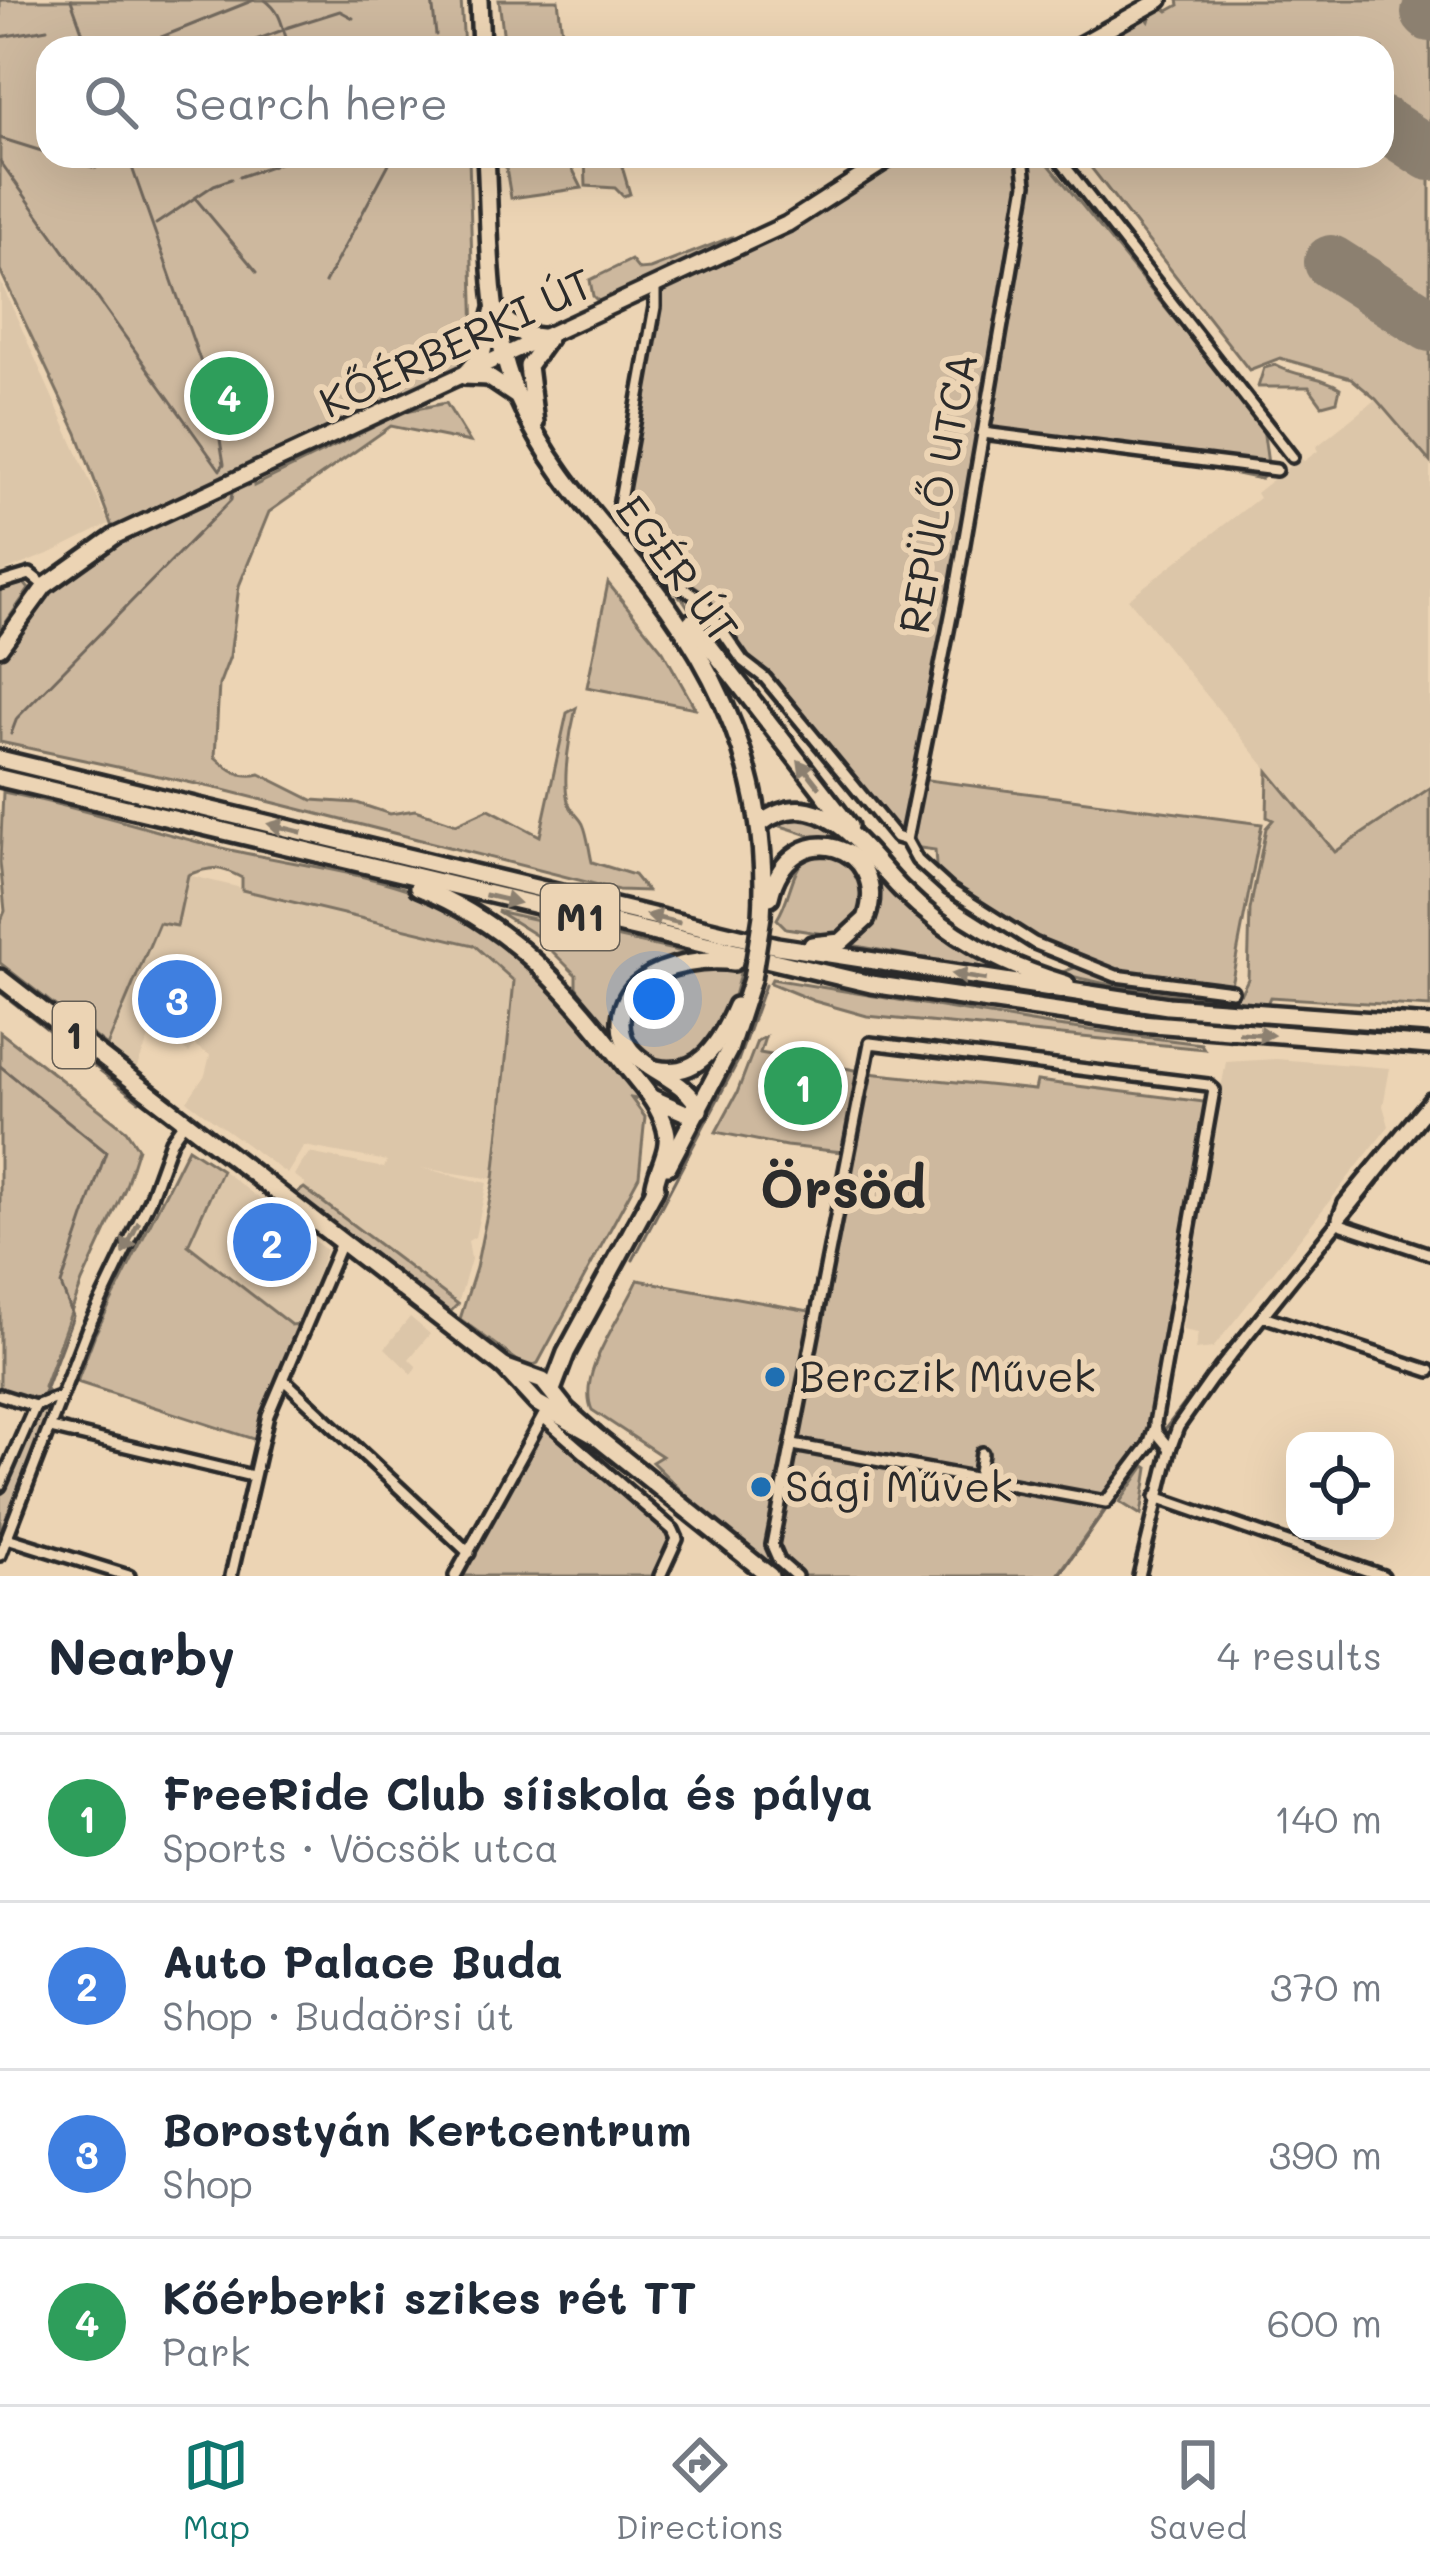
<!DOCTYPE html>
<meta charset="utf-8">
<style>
:root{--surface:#fff;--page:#f2f2f3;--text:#1f2937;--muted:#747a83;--line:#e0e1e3;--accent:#0f766e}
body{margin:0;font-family:Mali,sans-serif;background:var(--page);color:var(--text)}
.controls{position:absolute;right:36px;bottom:36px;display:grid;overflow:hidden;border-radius:24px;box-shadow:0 12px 48px #0002}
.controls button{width:108px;height:108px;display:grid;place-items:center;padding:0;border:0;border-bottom:3px solid var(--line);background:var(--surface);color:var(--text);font:60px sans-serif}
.you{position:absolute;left:654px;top:999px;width:42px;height:42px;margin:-30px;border:9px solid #fff;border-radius:50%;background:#1a73e8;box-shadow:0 0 0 18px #1a73e833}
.badge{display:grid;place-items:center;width:78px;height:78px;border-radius:50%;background:var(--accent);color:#fff;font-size:39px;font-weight:700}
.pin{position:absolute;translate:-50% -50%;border:6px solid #fff;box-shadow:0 3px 12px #0006}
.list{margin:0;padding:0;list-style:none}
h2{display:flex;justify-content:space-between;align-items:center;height:156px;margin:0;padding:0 48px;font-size:51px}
h2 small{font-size:39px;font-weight:400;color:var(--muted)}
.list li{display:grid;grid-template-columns:78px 1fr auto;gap:36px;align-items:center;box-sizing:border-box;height:168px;padding:0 48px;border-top:3px solid var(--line)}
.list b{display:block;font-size:45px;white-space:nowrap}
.list p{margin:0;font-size:39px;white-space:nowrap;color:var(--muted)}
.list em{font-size:39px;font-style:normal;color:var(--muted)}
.icon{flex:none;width:66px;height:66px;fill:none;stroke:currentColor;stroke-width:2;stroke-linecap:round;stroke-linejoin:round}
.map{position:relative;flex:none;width:1430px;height:1576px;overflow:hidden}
.search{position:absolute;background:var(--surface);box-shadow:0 12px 48px #0002;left:36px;right:36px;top:36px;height:132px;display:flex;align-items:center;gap:30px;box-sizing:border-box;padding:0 42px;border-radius:36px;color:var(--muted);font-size:45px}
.sheet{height:828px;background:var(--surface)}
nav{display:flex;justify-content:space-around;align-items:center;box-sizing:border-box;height:168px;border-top:3px solid var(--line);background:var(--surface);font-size:33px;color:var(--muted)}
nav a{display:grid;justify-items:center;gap:6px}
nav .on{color:var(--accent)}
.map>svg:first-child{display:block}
.built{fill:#dcc6a9}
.green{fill:#cdb89e;stroke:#7c7264;stroke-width:3}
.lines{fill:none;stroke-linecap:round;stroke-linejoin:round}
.stream{stroke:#71685d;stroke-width:3}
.runway{stroke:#8c8070;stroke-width:54}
.street-casing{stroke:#2b2b2b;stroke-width:18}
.secondary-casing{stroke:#2b2b2b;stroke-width:22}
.primary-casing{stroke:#2b2b2b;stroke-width:24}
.street{stroke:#ecd4b4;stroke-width:9}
.secondary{stroke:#ecd4b4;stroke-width:14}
.primary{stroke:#ecd4b4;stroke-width:15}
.primary-bridge-casing{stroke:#2b2b2b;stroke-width:24;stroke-linecap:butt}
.primary-bridge{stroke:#ecd4b4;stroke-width:15}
.oneway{fill:#8c8070}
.poi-dot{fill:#1f6fb2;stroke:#ecd4b4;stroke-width:4.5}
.labels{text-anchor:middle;stroke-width:12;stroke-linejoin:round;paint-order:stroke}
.shield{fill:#ecd4b4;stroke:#655e54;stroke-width:3}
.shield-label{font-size:39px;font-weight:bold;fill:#2b2b2b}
.street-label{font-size:42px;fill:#2b2b2b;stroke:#ecd4b4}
.poi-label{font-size:42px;fill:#2b2b2b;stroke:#ecd4b4;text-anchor:start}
.district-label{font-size:54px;font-weight:bold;fill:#2b2b2b;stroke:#ecd4b4}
</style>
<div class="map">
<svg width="1430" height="1576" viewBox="0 0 1430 1576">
<rect width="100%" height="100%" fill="#ecd4b4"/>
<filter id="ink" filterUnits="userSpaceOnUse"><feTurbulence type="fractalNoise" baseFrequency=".00833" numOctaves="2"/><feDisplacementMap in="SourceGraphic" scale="24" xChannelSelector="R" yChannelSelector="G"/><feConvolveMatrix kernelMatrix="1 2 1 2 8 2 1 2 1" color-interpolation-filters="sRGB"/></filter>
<g filter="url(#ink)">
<g class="built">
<polygon points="0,280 109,524 53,552 0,573"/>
<polygon points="1376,399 1430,462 1430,788 1335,852 1128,599 1259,498 1256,493 1296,461 1300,458 1304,461 1318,451 1316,447"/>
<polygon points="188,875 474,945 514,981 494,1179 421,1168 487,1183 475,1237 468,1241 471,1259 458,1304 304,1188 305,1183 294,1175 309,1153 384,1168 387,1161 304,1146 287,1174 187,1101 205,1075 210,1055 194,1045 189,1053 153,1029 136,1069 107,1046 160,922 178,926"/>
<polygon points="1276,1059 1390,1068 1383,1106 1389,1126 1213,1348 1195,1350 1198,1333 1182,1330 1192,1263 1192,1241 1226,1062"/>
<polygon points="222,1170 326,1250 300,1324 291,1325 187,1245"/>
<polygon points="410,1317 430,1334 409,1359 417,1367 412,1374 385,1348"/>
</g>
<g class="green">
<path d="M 0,0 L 461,0 L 464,48 L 48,48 L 48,156 L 469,156 L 474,338 L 467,341 L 461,337 L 468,354 L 460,368 L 251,462 L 254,486 L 406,411 L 446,403 L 470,442 L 391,426 L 269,512 L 239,586 L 230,656 L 219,685 L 215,757 C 228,769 241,779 260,774 L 312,800 L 357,803 L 390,814 L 415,810 L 456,824 L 489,809 L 540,836 L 567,713 L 576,708 C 570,732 562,779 568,801 C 571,812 579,816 583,824 C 588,835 589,850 592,862 L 634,875 L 647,891 L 618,890 L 220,789 L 0,742 L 0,648 L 32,602 L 115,535 L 77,433 L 0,270 Z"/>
<polygon points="499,0 558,0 564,48 505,48"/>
<polygon points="1178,0 1430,0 1430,462 1376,399 1351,378 1280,358 1249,370 1082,156 1382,156 1382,48 1089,48 1146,17 1149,21 1151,14 1163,7 1168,11 1179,5"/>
<polygon points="504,156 571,156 572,168 582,188 511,198"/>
<polygon points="585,156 619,156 630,194 623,196 615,188 586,186"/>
<polygon points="893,156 1042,156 1263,428 1269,471 1261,479 1132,452 984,433 920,779 1262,824 1230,990 1113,974 1057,953 946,885 936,866 935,850 913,847 901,840 683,585 620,524 655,288 787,224"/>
<polygon points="732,237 733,241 599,302 593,296 590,280 631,260 639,270 650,269"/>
<path d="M 1275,365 C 1296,377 1320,375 1340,388 L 1337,401 L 1322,405 L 1309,387 L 1258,387 L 1264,368 Z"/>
<polygon points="627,534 692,597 719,632 716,639 711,642 684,601 655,573"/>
<polygon points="24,583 29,589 0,631 0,590"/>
<polygon points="608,583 663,651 695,708 587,687"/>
<path d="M 1268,771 L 1335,852 L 1430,788 L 1430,1007 L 1270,997 L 1267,1004 C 1197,997 1128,992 1060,973 L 1076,967 L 1113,979 L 1241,993 L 1248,979 L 1250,910 L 1266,828 L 1273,820 L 1267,817 Z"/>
<path d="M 3,792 C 75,806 146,829 217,847 C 296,866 395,873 465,915 C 538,959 591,1033 643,1100 L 631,1098 L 645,1117 L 639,1176 L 538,1363 L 529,1367 L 522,1364 L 460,1319 L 476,1268 L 494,1179 L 514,981 L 474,945 L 242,890 L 242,878 C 220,866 212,866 188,875 L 177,926 L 159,923 L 107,1046 L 0,963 L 0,923 L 5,911 L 0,862 Z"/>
<path d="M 806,815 C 849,830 872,873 904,902 C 936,930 968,952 1004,972 L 845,944 C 927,874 836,842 774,824 L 777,819 Z"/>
<path d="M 837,856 L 859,877 C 863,908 863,917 837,936 L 786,928 L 777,919 C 790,899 790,876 804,858 Z"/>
<polygon points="497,911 701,956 643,975 615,1028 687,1100 687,1104 656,1094 576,987 576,975 537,936"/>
<path d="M 726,965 L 741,968 C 735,997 721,1045 693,1061 C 685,1065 673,1066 664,1068 L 638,1054 L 626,1017 L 640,988 L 681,970 Z"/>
<polygon points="772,979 1049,1025 1201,1044 1204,1049 867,1016 814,1001 770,983"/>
<polygon points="0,1032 126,1130 138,1148 125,1189 82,1282 44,1387 56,1403 0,1547 0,1470 25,1412 24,1407 0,1401"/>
<polygon points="765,1037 760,1053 861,1071 843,1152 786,1146 716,1132 737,1093 757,1041"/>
<path d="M 868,1073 L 1035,1090 L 1037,1081 L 1212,1103 L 1150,1426 L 1155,1439 L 1057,1576 L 783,1576 L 726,1534 L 652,1462 L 662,1456 L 592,1410 C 576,1374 623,1315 638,1280 L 809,1311 L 822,1305 Z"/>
<polygon points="188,1148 222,1170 188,1245 291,1325 300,1324 256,1440 77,1382 95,1334"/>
<polygon points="304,1188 458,1304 450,1312 414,1291 401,1277 294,1195"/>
<polygon points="545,1417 677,1529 658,1576 458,1576"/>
<polygon points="1145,1466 1148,1468 1141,1515 1120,1502"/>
</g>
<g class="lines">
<g class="stream">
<polyline points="71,0 88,48"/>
<path d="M 265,0 C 284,14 281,29 290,48"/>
<polyline points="432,0 436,35"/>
<polyline points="286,28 340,11 353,18"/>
<polyline points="0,37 47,29"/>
<polyline points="437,43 437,48"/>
<polyline points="134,48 254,0"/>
<polyline points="234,48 283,30"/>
<polyline points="0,138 48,153"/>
<polyline points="57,156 96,168"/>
<polyline points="128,156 213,397 224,464 221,468"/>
<polyline points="0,161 220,470"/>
<polyline points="239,177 299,156"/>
<polyline points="196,199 257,272"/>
<polyline points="156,224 214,185 231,179"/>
<polyline points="325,283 393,156"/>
<polyline points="223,475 224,478"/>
<polyline points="11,734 17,718 231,500 232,493"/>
<polyline points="0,992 139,1101"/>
<polyline points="0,1066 106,1152 61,1285 73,1316 44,1393"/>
<polyline points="633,1260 738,1061 765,985"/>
<polyline points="1214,1364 1324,1228"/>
<polyline points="1162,1433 1201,1382"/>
<polyline points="0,1532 51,1410"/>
<polyline points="1059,1576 1110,1504"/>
</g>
<g class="runway">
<polyline points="1428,13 1430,15"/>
<polyline points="1382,123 1430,154"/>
<polyline points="1331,262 1430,325"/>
</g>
<g class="street-casing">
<g id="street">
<polyline points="1057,156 1292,457"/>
<polyline points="655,288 655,307 617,517 675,582 700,599 743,661 765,678 896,837 906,840"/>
<polyline points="983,433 1276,470"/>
<polyline points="0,583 30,574 45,586"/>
<polyline points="906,840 954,601 1013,261 1026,184 1023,156"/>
<polyline points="906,840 917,860 949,889 1034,943 1116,976 1232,991"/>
<polyline points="1338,1218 1344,1203 1430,1099"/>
<polyline points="1337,1223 1430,1254"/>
<polyline points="1263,1316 1430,1371"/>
<polyline points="285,1381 469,1553"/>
<polyline points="0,1395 35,1406"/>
<polyline points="543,1417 673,1530 677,1539 660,1576"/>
<polyline points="51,1428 252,1476"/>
<polyline points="793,1445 1106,1502 1149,1445 1155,1427"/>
<polyline points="978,1479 982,1453"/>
<polyline points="0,1486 35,1406 59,1397"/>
<polyline points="1156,1497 1383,1576"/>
<polyline points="7,1538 129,1576"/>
<polyline points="0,1555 87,1330 150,1199 171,1141 185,1121"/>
<polyline points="231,1576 268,1415 341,1243"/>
<polyline points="455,1576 545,1413"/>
<polyline points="796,1576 779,1561 772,1545 870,1043 1208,1085 1214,1090 1155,1423 1156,1432 1170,1449"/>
<polyline points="1139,1576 1170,1449 1178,1427 1211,1380 1430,1107"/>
</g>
</g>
<g class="secondary-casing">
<g id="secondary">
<polyline points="1074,48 1160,0"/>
<polyline points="0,648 45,586 115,536 787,224 893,156"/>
</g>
</g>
<g class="primary-casing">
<g id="primary">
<polyline points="479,0 481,48"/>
<path d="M 486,156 C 491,238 485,323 519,400 C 550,472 604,525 652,586 C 728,683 770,792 762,916"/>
<polyline points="495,311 524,335 548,338"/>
<polyline points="464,376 482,355 493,312"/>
<polyline points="464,376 488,377 515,395"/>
<polyline points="535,423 528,366 548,338"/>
<polyline points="691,622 849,826"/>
<polyline points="0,759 777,946 1168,1006 1430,1025"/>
<polyline points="0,778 871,984 1140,1023 1430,1046"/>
<path d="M 760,824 C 778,810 798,805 820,814 C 852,827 877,865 901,889 C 948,936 1002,965 1066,984"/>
<path d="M 418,887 C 510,924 568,989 626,1066 C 641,1085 660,1105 666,1129 C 672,1151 655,1170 654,1191"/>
<path d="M 770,897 C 790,811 893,845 866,919 L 841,942 L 812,945"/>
<polyline points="0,978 504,1367 537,1403 594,1435"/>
<path d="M 656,1069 C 700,1079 721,1041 736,1006"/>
<polyline points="652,1098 686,1113 699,1110"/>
<path d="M 699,1110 C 684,1069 611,1069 622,1012 C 625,999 632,988 643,981 C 666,964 706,958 734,962"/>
<polyline points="668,1166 729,1050 752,979"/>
<polyline points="504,1367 543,1381 566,1410 594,1435 770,1576"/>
<polyline points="552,1390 566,1353 656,1187"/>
</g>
</g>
<use href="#street" class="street"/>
<use href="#secondary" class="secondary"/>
<use href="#primary" class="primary"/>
<g class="primary-bridge-casing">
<polyline id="primary-bridge" points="752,979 762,916"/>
</g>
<use href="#primary-bridge" class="primary-bridge"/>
</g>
<defs><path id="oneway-solid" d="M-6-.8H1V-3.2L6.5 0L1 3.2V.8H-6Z" transform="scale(3)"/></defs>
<g class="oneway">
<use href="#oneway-solid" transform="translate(809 774) rotate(-128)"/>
<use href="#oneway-solid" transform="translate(285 828) rotate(-166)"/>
<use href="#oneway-solid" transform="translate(502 899) rotate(13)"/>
<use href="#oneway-solid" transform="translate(663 919) rotate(-167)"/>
<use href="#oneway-solid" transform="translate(969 977) rotate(-171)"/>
<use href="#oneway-solid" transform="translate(1256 1034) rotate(4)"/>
<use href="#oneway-solid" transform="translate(131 1238) rotate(116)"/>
</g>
</g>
<g class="poi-dot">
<circle cx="775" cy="1377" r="12"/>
<circle cx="761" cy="1487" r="12"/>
</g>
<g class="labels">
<g class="shield">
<rect x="541" y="884" width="78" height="66" rx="9"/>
<rect x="53" y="1002" width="42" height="66" rx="9"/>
</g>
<g class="shield-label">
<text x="580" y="931">M1</text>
<text x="74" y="1049">1</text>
</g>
<g class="street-label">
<text transform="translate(456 343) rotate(-25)" y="15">KŐÉRBERKI ÚT</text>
<text transform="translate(938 493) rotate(-80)" y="15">REPÜLŐ UTCA</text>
<text transform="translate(677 569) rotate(53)" y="15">EGÉR ÚT</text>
</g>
<g class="poi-label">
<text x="799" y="1392">Berczik Művek</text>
<text x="785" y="1502">Sági Művek</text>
</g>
<g class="district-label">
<text x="843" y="1208">Örsöd</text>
</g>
</g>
</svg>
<div class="controls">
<button><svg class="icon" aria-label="locate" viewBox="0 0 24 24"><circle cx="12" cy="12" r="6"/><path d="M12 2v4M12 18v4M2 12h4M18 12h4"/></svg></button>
</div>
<div class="you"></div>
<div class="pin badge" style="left:803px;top:1086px;background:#2e9e5b">1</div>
<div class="pin badge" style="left:272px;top:1242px;background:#3f7fe0">2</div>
<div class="pin badge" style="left:177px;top:999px;background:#3f7fe0">3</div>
<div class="pin badge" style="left:229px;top:396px;background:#2e9e5b">4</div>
<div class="search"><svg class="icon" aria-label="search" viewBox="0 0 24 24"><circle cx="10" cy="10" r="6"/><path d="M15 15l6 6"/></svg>Search here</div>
</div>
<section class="sheet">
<h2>Nearby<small>4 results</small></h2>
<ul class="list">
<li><span class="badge" style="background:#2e9e5b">1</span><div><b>FreeRide Club síiskola és pálya</b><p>Sports · Vöcsök utca</p></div><em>140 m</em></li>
<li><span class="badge" style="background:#3f7fe0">2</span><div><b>Auto Palace Buda</b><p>Shop · Budaörsi út</p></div><em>370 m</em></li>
<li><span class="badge" style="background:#3f7fe0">3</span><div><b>Borostyán Kertcentrum</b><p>Shop</p></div><em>390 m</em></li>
<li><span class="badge" style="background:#2e9e5b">4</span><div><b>Kőérberki szikes rét TT</b><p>Park</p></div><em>600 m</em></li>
</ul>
</section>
<nav>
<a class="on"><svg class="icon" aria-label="map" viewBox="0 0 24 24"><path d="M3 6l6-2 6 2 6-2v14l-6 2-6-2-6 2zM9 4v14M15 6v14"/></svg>Map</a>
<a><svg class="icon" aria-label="directions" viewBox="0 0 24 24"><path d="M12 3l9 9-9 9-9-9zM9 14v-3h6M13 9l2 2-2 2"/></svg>Directions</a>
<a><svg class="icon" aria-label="saved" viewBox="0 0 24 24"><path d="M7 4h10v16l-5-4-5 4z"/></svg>Saved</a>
</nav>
